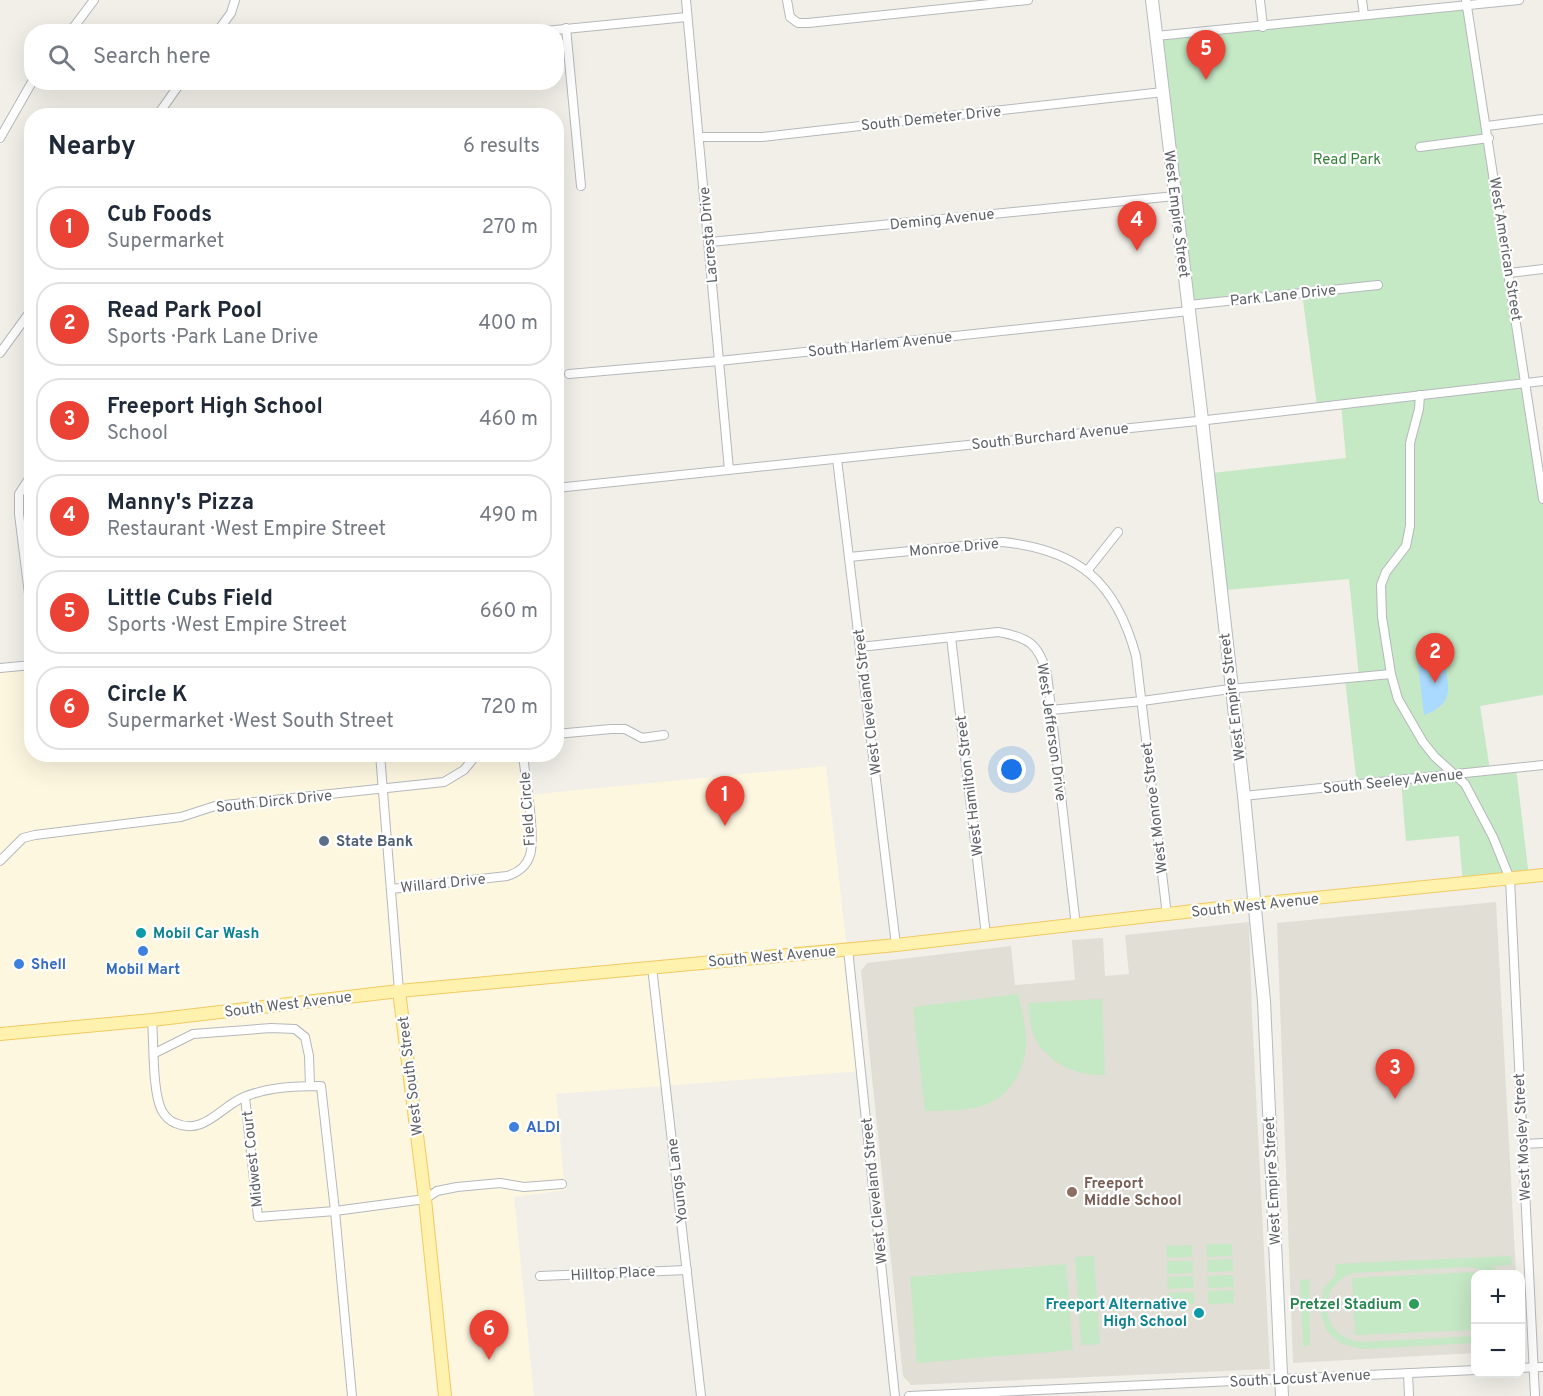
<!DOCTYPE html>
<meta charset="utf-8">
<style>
:root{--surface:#fff;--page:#f2f2f3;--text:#1f2937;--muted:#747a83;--line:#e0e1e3;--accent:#ea4335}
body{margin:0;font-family:Overpass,sans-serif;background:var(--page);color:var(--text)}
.controls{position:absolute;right:18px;bottom:18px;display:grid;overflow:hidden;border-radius:12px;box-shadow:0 6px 24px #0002}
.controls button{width:54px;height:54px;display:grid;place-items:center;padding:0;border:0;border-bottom:2px solid var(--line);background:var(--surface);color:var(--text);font:30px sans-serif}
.you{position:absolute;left:1012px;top:770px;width:21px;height:21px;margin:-15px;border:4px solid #fff;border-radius:50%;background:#1a73e8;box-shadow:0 0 0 9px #1a73e833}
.badge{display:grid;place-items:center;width:39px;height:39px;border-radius:50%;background:var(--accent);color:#fff;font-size:20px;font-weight:700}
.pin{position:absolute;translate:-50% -50px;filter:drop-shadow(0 2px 3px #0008)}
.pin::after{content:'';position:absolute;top:32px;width:21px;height:18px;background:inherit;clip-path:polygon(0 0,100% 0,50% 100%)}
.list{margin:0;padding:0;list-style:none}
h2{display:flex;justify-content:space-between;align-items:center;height:78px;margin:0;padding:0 24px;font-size:26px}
h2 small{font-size:20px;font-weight:400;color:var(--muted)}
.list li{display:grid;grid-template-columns:39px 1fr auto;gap:18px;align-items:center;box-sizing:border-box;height:84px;margin:0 12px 12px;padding:0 12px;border:2px solid var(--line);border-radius:24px}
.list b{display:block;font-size:22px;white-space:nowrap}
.list p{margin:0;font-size:20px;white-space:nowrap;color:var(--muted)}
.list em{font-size:20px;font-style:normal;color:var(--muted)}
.icon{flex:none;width:33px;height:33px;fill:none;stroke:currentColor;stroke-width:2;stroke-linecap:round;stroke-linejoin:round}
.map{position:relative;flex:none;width:1543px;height:1396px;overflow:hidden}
.search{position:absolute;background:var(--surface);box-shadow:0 6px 24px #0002;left:24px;top:24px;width:540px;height:66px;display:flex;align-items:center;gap:15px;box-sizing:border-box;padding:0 21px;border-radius:24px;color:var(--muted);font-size:22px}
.panel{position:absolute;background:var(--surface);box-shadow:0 6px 24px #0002;left:24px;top:108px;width:540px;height:654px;border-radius:24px}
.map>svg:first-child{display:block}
.commercial{fill:#fef7e0}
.education{fill:#e1ded6}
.green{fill:#c5e8c5}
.water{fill:#aadaff}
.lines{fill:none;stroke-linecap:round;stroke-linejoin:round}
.minor-casing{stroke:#b5b8bc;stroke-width:10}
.secondary-casing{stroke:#b6babf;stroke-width:14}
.primary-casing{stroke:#f2c960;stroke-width:14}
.minor{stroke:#fff;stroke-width:8}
.secondary{stroke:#fff;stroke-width:12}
.primary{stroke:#fff2af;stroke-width:12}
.service-dot{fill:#5c6f8a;stroke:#fff;stroke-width:2}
.culture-dot{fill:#0f9aa8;stroke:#fff;stroke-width:2}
.shop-dot{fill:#3f7fe0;stroke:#fff;stroke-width:2}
.education-dot{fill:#8d6e63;stroke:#fff;stroke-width:2}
.leisure-dot{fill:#2e9e5b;stroke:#fff;stroke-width:2}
.labels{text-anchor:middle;stroke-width:4.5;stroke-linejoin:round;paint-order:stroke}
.street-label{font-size:15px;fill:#5f6368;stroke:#fff}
.park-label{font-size:15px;fill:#348238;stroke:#fff}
.service-label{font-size:15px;font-weight:bold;fill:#4e5e75;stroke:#fff;text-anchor:start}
.culture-label{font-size:15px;font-weight:bold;fill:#0d838f;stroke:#fff;text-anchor:start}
.shop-label{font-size:15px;font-weight:bold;fill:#366cbe;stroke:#fff;text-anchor:start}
.education-label{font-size:15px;font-weight:bold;fill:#785e54;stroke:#fff;text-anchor:start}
.leisure-label{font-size:15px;font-weight:bold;fill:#27864d;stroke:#fff;text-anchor:end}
</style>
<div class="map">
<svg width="1543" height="1396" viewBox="0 0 1543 1396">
<rect width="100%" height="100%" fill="#f1efe8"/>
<polygon class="commercial" points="31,665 32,754 523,755 527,795 826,766 861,1071 556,1094 565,1190 514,1197 534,1396 0,1396 0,668"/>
<g class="education">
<polygon points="1496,902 1516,1274 1476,1274 1475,1353 1293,1363 1277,923"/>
<polygon points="1249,922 1252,1015 1270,1369 911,1385 903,1376 861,971 867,963 1011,946 1015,985 1075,980 1072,940 1103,938 1105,976 1129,974 1125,935"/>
</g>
<g class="green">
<polygon points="1467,5 1543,500 1543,695 1480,706 1490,770 1516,768 1529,877 1463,884 1459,836 1406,841 1401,781 1357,786 1345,679 1359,677 1349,579 1226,590 1212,473 1346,458 1341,404 1317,406 1302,293 1189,305 1160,36"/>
<path d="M 1018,994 C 1021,1009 1026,1025 1026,1040 C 1027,1067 1011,1096 985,1105 C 966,1112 944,1110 925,1111 L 913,1007 Z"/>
<path d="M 1102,999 L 1105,1075 C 1072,1076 1040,1060 1031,1027 C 1029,1019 1029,1011 1028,1003 Z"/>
<polygon points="1206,1244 1232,1244 1232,1256 1207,1257"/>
<polygon points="1192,1245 1192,1257 1167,1258 1166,1246"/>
<polygon points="1094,1256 1100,1344 1081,1345 1075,1257"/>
<path d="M 1511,1256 L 1512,1265 L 1492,1266 L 1501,1274 C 1489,1275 1480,1268 1468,1267 L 1353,1273 C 1313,1287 1321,1340 1363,1342 L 1475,1336 L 1475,1343 L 1363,1349 L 1342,1344 L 1326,1330 L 1320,1310 L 1324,1288 L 1336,1274 L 1335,1264 Z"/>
<polygon points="1233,1259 1233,1271 1207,1272 1207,1260"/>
<polygon points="1167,1261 1193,1261 1193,1273 1167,1274"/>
<polygon points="1066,1264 1073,1350 917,1363 910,1277"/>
<polygon points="1476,1272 1475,1330 1355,1335 1352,1278"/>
<polygon points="1233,1275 1234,1287 1208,1288 1207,1276"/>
<polygon points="1193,1276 1194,1288 1168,1289 1167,1277"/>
<polygon points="1309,1279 1310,1346 1303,1346 1300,1280"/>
<polygon points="1234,1290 1234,1303 1208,1304 1208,1291"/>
<polygon points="1194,1292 1194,1304 1168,1305 1168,1293"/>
</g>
<path class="water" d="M 1431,645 L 1433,659 L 1444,657 C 1447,684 1458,703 1424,715 L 1416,647 Z"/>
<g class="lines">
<g class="minor-casing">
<g id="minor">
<polyline points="686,0 729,470"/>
<polyline points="787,0 790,17 798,23 808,23 1028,0"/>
<polyline points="1260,0 1263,27"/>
<polyline points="1362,0 1364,15"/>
<polyline points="1466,0 1543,499"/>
<polyline points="566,28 581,186"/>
<polyline points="70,32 94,0"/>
<polyline points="217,32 231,13 235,0"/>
<polyline points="535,32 687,17"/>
<polyline points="1156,36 1519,0"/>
<polyline points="157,116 181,82"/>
<polyline points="1487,126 1543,119"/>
<polyline points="699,137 762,137 1163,92"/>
<polyline points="0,138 32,82"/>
<polyline points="1420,147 1489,138"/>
<polyline points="710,242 1175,196"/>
<polyline points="1509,273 1543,269"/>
<polyline points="1189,305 1378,285"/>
<polyline points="0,353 32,309"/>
<polyline points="569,374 719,361 1189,311"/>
<polyline points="1420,395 1419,409 1410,443 1410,526 1406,546 1386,572 1381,585 1382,617 1391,674 1398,699 1423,742 1435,757 1465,784 1493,837 1510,879 1535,1396"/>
<polyline points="837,459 896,945"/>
<polyline points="32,474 19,494 19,514 32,618"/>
<polyline points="556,488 1207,420 1543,381"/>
<path d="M 849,557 L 1003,542 C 1079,550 1116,582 1136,656 L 1167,915"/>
<polyline points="1087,571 1118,532"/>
<polyline points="951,637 986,935"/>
<path d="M 860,647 L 998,632 C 1028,637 1039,644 1047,674 L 1076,926"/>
<polyline points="0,668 32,665"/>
<polyline points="1051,710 1142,701 1230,689 1391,674"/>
<polyline points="556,734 611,729 625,729 642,738 664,735"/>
<polyline points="380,754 399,991"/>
<polyline points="1244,796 1543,765"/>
<polyline points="0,861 23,838 35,835 181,817 215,806 444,782 464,770 477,754"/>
<path d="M 391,889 L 507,876 C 517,873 527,866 530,855 C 536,835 525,778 523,754"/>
<polyline points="848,949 895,1396"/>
<polyline points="652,967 701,1396"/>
<path d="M 152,1020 C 154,1043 152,1092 162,1111 C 165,1116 170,1121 175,1123 C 204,1136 221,1106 244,1097 C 268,1087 295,1086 321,1086 L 335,1211 L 425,1199 L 437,1191 L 457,1187 L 500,1183 L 524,1187 L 562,1184"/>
<polyline points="155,1053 193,1034 271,1028 295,1029 305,1037 309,1056 310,1086"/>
<polyline points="245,1097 258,1217 335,1211 352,1396"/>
<polyline points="1523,1144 1543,1143"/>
<polyline points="540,1276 687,1270"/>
<polyline points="1520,1368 1543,1367"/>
<polyline points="1408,1373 1409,1396"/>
<polyline points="909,1396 1476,1370"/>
</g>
</g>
<g class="secondary-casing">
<polyline id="secondary" points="1152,0 1202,420 1244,796 1264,1001 1282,1396"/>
</g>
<g class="primary-casing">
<g id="primary">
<polyline points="399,991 425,1199 445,1396"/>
<polyline points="0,1034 152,1020 399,991 896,945 1255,904 1543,875"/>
</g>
</g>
<use href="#minor" class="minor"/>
<use href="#secondary" class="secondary"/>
<use href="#primary" class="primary"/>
</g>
<circle class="service-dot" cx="324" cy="841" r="6"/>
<g class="culture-dot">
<circle cx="141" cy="933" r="6"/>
<circle cx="1199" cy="1313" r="6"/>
</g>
<g class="shop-dot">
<circle cx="143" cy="951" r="6"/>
<circle cx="19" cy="964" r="6"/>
<circle cx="514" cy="1127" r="6"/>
</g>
<circle class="education-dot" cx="1072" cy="1192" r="6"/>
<circle class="leisure-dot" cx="1414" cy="1304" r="6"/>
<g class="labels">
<g class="street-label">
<text transform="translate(931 118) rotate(-6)" y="5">South Demeter Drive</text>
<text transform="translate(1177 214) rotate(83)" y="5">West Empire Street</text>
<text transform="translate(942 219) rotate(-6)" y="5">Deming Avenue</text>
<text transform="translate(708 235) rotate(-95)" y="5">Lacresta Drive</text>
<text transform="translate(1506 249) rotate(81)" y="5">West American Street</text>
<text transform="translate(1283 295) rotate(-6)" y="5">Park Lane Drive</text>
<text transform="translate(880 344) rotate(-6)" y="5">South Harlem Avenue</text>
<text transform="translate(1050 436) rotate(-6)" y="5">South Burchard Avenue</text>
<text transform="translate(954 547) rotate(-5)" y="5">Monroe Drive</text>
<text transform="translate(1232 697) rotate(-97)" y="5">West Empire Street</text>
<text transform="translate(867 702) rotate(-97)" y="5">West Cleveland Street</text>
<text transform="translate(1052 732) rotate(82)" y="5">West Jefferson Drive</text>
<text transform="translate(1393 781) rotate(-6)" y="5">South Seeley Avenue</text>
<text transform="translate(969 786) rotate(-97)" y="5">West Hamilton Street</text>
<text transform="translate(274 801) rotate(-6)" y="5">South Dirck Drive</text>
<text transform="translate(1154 808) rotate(-97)" y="5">West Monroe Street</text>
<text transform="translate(527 809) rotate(-94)" y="5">Field Circle</text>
<text transform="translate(443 883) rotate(-6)" y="5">Willard Drive</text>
<text transform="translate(1255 905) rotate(-6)" y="5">South West Avenue</text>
<text transform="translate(772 956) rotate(-5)" y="5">South West Avenue</text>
<text transform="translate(288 1004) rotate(-7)" y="5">South West Avenue</text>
<text transform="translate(410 1076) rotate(-97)" y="5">West South Street</text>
<text transform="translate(1522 1137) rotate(-93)" y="5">West Mosley Street</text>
<text transform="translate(252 1159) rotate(-96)" y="5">Midwest Court</text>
<text transform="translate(677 1181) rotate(-97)" y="5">Youngs Lane</text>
<text transform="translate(1272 1181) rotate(-93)" y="5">West Empire Street</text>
<text transform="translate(874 1191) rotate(-96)" y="5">West Cleveland Street</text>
<text transform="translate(613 1273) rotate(-3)" y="5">Hilltop Place</text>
<text transform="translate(1300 1378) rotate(-3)" y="5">South Locust Avenue</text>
</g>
<g class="park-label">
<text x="1347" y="164">Read Park</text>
</g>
<g class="service-label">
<text x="336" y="846">State Bank</text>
</g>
<g class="culture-label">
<text x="153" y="938">Mobil Car Wash</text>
<text x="1187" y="1309" text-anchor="end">Freeport Alternative<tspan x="1187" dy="17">High School</tspan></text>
</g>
<g class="shop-label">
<text x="31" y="969">Shell</text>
<text x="143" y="974" text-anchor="middle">Mobil Mart</text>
<text x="526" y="1132">ALDI</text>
</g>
<g class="education-label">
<text x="1084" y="1188">Freeport<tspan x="1084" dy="17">Middle School</tspan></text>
</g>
<g class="leisure-label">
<text x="1402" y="1309">Pretzel Stadium</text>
</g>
</g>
</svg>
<div class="controls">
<button>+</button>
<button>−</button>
</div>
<div class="you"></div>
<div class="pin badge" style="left:725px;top:826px">1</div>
<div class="pin badge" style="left:1435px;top:683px">2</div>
<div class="pin badge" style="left:1395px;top:1099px">3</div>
<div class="pin badge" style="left:1137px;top:251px">4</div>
<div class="pin badge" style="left:1206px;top:80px">5</div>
<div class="pin badge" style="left:489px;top:1360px">6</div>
<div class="search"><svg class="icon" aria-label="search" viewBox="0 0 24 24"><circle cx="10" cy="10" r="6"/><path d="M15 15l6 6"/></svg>Search here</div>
<section class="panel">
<h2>Nearby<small>6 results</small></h2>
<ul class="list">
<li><span class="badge">1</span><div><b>Cub Foods</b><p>Supermarket</p></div><em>270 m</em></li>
<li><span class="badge">2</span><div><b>Read Park Pool</b><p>Sports · Park Lane Drive</p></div><em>400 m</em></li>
<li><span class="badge">3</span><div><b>Freeport High School</b><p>School</p></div><em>460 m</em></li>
<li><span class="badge">4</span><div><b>Manny's Pizza</b><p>Restaurant · West Empire Street</p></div><em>490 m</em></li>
<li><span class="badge">5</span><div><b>Little Cubs Field</b><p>Sports · West Empire Street</p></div><em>660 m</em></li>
<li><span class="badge">6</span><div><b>Circle K</b><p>Supermarket · West South Street</p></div><em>720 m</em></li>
</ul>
</section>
</div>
